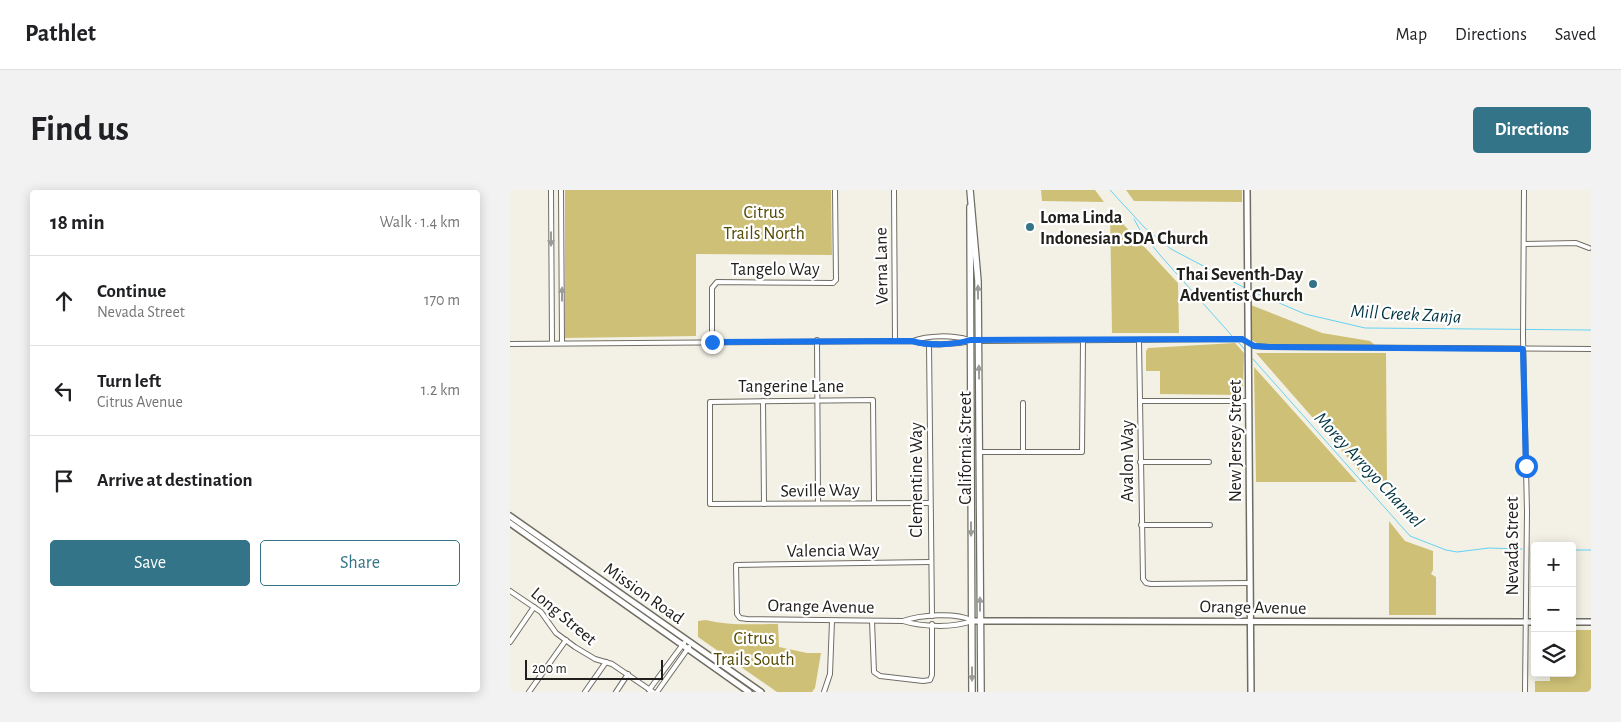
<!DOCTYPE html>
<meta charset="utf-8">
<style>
:root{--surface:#fff;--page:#f2f2f2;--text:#202124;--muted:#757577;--line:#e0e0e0;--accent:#347488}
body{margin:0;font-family:"Alegreya Sans",sans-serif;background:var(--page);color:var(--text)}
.controls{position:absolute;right:15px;bottom:15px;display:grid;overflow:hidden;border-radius:5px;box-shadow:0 2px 12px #0003}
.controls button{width:45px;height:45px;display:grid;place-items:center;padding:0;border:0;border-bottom:1px solid var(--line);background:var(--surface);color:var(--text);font:25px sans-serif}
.scale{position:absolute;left:15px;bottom:12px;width:138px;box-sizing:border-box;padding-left:5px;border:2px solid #21201c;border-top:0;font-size:14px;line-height:18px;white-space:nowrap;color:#21201c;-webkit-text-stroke:4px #fff;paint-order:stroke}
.stop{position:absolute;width:15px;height:15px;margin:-11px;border:4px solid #1a73e8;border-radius:50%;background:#fff}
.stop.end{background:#1a73e8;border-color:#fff;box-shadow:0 1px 5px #0008}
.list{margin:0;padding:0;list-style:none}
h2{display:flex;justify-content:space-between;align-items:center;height:65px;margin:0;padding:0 20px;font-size:21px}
h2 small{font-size:16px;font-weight:400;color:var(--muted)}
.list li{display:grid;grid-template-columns:32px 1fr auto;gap:15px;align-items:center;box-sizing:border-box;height:90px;padding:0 20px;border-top:1px solid var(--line)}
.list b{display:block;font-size:19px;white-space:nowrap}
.list p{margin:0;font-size:16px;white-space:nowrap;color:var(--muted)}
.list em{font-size:16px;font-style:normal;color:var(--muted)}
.actions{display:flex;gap:10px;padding:15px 20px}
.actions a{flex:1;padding:11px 0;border:1px solid var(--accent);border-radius:5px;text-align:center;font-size:18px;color:var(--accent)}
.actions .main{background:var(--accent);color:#fff}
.icon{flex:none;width:28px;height:28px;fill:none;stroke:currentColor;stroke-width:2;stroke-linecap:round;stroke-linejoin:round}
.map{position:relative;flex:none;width:1081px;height:502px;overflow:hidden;border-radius:5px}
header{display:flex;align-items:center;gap:30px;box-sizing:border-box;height:70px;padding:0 25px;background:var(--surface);border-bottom:1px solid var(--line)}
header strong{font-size:24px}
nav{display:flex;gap:28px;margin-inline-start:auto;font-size:18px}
.intro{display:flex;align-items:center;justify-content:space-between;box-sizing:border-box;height:120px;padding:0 30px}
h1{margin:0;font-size:35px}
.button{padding:12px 22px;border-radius:5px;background:var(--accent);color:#fff;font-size:18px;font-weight:700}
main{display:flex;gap:30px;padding:0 30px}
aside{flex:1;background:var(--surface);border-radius:5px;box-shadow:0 2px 12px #0003}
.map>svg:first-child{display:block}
.green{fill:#cec177}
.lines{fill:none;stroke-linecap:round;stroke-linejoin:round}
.stream{stroke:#64d2f5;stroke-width:1}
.minor-casing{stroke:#706e64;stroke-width:6}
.tertiary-casing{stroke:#706e64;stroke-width:8}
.secondary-casing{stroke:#706e64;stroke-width:8}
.minor{stroke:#fff;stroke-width:4}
.tertiary{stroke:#fff;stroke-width:5}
.secondary{stroke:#fff;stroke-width:5.5}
.oneway{fill:#9b9b99}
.route{stroke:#1a73e8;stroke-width:6}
.poi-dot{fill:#347488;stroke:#fff;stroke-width:2}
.labels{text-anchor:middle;stroke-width:4.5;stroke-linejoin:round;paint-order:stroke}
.park-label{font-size:18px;fill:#554a00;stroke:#fff}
.poi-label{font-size:18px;font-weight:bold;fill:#21201c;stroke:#fff;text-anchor:start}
.street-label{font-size:18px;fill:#21201c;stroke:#fff}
.water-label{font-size:19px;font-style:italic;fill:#003442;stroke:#fff}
</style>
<header>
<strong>Pathlet</strong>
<nav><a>Map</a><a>Directions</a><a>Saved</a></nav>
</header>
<div class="intro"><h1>Find us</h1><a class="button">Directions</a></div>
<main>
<aside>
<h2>18 min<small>Walk · 1.4 km</small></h2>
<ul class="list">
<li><svg class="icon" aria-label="ahead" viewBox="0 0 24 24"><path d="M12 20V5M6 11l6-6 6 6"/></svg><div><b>Continue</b><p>Nevada Street</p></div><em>170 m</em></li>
<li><svg class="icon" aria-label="left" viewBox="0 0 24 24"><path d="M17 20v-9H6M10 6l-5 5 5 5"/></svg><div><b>Turn left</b><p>Citrus Avenue</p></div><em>1.2 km</em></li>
<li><svg class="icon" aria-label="arrive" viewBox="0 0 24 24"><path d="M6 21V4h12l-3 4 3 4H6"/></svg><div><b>Arrive at destination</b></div></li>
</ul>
<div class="actions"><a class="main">Save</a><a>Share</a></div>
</aside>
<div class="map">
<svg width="1081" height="502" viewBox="0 0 1081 502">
<rect width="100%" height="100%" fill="#f3f1e5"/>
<g class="green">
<polygon points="55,0 321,0 322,65 186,64 186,146 55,148"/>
<polygon points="531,0 585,0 594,12 532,11"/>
<polygon points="616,0 732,0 732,12 624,11"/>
<polygon points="600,20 668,93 669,143 602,143"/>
<polygon points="741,115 812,143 860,151 866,156 748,154 742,150 741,146"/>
<polygon points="725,153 734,163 733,200 729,205 650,204 650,181 636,181 636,161 638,158"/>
<polygon points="746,163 876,163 877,293 859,292"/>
<polygon points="744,177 847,292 746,292"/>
<polygon points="879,331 895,351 923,361 923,380 921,384 926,387 926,425 879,425"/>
<path d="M 196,430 C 220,436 243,434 268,434 L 269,457 L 297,463 L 311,463 L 305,498 L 302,502 L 267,502 L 188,447 L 188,431 Z"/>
<polygon points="1062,440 1081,440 1081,502 1025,502 1025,491 1040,491 1040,483 1062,483"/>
</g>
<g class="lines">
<g class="stream">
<polyline points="600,0 635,38 661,59 735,98"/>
<polyline points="624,29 631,42 650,65 723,147"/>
<polyline points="741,101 795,124 855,138 1081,140"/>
<polyline points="729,153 736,161"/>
<polyline points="743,169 900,346 936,360 947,362 979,358 1012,359"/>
<polyline points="1062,360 1081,360"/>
</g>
<g class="minor-casing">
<g id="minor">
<polyline points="41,0 42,153"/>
<polyline points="51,0 52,153"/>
<polyline points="384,0 385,151"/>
<polyline points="1014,0 1013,147 1017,322 1015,502"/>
<polyline points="1015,54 1066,53 1079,58"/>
<polyline points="307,150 308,313"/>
<path d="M 403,151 C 418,145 443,145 459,150"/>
<polyline points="468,151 732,149 744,156 759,157 1081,159"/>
<polyline points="629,151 633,389 636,393 641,394 740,393"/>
<polyline points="202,152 202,98 207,92 323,93 326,90 325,0"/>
<path d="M 0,154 L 403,151 C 420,156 443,155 461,151"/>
<polyline points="419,154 422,426"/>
<polyline points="253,211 254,314"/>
<polyline points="630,211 739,211"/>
<polyline points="513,213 513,262"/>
<polyline points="470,262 572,262 573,151"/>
<polyline points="630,272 699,272"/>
<polyline points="364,313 363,210 200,212 200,314 420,313"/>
<polyline points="631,335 700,335"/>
<path d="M 420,372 L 226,375 L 227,424 L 230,428 L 237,429 L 393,431 C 412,437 443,438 462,431"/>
<polyline points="0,401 31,422 46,443 65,457 85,469 102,474 143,502"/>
<polyline points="362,431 364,482 370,486 413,491 420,490 422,485 422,434"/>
<path d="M 393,431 C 410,425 445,422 461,430"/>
<polyline points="0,452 24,417"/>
<polyline points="139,500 174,453"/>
<polyline points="19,502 56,450"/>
<polyline points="75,502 96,472"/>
<polyline points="106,502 118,484"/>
<polyline points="147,502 179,457"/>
<polyline points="314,502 320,484 322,431"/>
</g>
</g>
<g class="tertiary-casing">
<g id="tertiary">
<polyline points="737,0 741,502"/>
<polyline points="0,326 251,502"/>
<polyline points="0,333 239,502"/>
<polyline points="462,431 1025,432"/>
<polyline points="1062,432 1081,432"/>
</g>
</g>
<g class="secondary-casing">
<g id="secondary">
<polyline points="460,0 468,91 471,502"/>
<polyline points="460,17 462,502"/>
</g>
</g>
<use href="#minor" class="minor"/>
<use href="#tertiary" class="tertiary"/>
<use href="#secondary" class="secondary"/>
</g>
<defs><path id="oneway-solid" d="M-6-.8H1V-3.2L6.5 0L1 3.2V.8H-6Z" transform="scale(1.25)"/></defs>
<g class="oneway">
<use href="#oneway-solid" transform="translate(41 49) rotate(90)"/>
<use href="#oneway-solid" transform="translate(468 102) rotate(-90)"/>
<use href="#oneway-solid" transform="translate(52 104) rotate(-90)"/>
<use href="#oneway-solid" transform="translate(469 182) rotate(-91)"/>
<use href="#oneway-solid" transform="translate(461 339) rotate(90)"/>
<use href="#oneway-solid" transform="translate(470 414) rotate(-90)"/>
<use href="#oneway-solid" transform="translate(462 484) rotate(90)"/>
</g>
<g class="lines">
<path class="route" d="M 202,152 L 402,151 C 419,156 444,155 460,150 L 732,149 L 744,156 L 759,157 L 1013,159 L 1016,276"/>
</g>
<g class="poi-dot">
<circle cx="520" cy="37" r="5"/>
<circle cx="803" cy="94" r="5"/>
</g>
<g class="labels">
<g class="park-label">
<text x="254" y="28">Citrus<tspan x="254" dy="21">Trails North</tspan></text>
<text x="244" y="454">Citrus<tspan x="244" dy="21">Trails South</tspan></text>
</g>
<g class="poi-label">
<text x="530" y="33">Loma Linda<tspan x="530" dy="21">Indonesian SDA Church</tspan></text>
<text x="793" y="90" text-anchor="end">Thai Seventh-Day<tspan x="793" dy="21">Adventist Church</tspan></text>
</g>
<g class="street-label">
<text transform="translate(371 76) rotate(-91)" y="6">Verna Lane</text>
<text x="265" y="85">Tangelo Way</text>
<text x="281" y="202">Tangerine Lane</text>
<text transform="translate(725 251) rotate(-90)" y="6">New Jersey Street</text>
<text transform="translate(455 258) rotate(-90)" y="6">California Street</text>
<text transform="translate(617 271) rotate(-90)" y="6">Avalon Way</text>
<text transform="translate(406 290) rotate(-90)" y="6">Clementine Way</text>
<text transform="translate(310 300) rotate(-1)" y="6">Seville Way</text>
<text transform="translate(1002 356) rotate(-90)" y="6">Nevada Street</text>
<text transform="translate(323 360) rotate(-1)" y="6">Valencia Way</text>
<text transform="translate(134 403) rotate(35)" y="6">Mission Road</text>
<text transform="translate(311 416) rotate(1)" y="6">Orange Avenue</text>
<text transform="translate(743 417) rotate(1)" y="6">Orange Avenue</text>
<text transform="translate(54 426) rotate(40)" y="6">Long Street</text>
</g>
<g class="water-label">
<text transform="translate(896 123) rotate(3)" y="7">Mill Creek Zanja</text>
<text transform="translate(860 279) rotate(47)" y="7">Morey Arroyo Channel</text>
</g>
</g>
</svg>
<div class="controls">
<button>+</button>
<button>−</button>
<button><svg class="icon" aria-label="layers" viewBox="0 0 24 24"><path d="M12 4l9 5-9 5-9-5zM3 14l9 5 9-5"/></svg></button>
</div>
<div class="scale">200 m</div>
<div class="stop" style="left:1016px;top:276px"></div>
<div class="stop end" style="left:202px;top:152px"></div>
</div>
</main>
